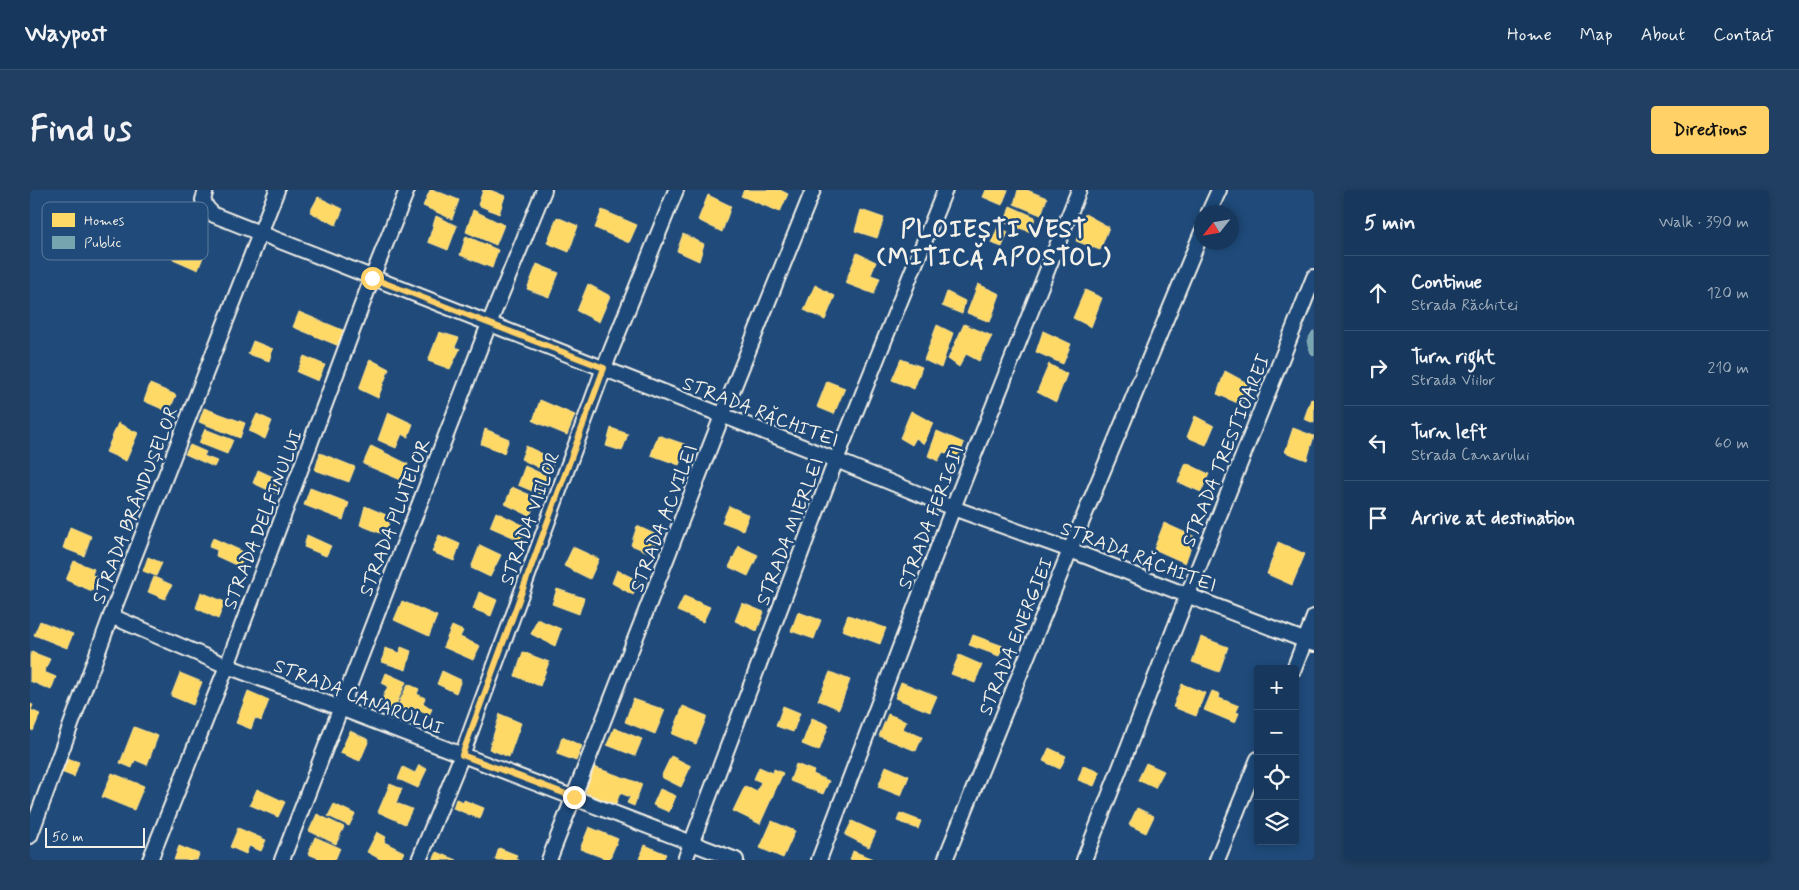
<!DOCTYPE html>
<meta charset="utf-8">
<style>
:root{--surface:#17385c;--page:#203f62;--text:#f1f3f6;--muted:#9eacbb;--line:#365272;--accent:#ffd166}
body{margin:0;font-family:Mynerve,sans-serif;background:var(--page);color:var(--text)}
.controls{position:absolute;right:15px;bottom:15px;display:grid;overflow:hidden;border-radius:5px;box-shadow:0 2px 8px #0003}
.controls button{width:45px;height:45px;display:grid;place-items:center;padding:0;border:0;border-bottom:1px solid var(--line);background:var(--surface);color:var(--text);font:25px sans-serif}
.compass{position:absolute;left:1164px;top:15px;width:45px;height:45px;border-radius:50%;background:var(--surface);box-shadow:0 2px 8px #0003;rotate:239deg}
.scale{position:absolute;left:15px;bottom:12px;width:100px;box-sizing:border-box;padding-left:5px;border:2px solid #f4f1e8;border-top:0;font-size:14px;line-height:18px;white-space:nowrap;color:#f4f1e8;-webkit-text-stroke:4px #1f4a7a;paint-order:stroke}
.stop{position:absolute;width:15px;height:15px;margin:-11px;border:4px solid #ffd166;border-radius:50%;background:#fff}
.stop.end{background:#ffd166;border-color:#fff;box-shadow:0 1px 5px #0008}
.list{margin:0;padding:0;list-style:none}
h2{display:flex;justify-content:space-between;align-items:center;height:65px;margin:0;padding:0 20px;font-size:21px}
h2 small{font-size:16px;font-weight:400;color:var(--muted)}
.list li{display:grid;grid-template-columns:32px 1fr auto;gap:15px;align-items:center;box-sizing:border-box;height:75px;padding:0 20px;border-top:1px solid var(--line)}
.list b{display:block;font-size:19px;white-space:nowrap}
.list p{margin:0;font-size:16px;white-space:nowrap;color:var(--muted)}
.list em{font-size:16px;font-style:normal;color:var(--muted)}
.icon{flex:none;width:28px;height:28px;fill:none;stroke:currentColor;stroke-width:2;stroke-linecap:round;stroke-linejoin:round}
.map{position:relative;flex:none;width:1284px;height:670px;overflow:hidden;border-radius:5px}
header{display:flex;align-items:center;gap:30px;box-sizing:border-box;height:70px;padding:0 25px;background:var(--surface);border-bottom:1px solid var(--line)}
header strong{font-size:24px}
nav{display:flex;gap:28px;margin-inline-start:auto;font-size:18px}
.intro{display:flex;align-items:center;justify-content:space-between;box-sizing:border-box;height:120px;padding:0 30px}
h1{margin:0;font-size:35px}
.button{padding:12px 22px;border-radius:5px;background:var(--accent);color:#111;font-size:18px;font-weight:700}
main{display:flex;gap:30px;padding:0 30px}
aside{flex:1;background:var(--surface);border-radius:5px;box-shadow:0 2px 8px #0003}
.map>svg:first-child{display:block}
.homes{fill:#ffd966;stroke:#fce08d}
.public{fill:#76a5af;stroke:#9cbcc0}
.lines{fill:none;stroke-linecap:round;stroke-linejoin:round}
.minor-casing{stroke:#f4f1e8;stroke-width:18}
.minor{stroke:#1f4a7a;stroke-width:14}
.route{stroke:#ffd166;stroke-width:6}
.labels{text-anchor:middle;stroke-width:5;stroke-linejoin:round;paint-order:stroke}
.street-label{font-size:19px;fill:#f4f1e8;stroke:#1f4a7a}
.district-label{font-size:24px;font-weight:bold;letter-spacing:1px;fill:#f4f1e8;stroke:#1f4a7a}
.key{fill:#1f4a7a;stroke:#5f7c9b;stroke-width:1}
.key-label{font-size:14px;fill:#f4f1e8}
</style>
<header>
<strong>Waypost</strong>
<nav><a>Home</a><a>Map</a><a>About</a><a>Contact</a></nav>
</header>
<div class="intro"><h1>Find us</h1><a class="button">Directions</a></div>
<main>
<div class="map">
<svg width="1284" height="670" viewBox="0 0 1284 670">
<rect width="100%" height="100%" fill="#1f4a7a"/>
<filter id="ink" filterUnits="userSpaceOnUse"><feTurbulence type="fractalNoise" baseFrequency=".02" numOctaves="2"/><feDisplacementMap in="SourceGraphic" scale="10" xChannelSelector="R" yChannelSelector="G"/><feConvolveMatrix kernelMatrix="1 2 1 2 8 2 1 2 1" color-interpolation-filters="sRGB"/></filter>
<g filter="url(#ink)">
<g class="homes">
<polygon points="400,0 404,0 429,10 422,29 393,16"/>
<polygon points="453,0 460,0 475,6 469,24 448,15"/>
<polygon points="714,0 750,0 758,4 750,22 711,6"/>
<polygon points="956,0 978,0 972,15 953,7"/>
<polygon points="988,0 997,0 1017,8 1011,25 984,14"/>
<polygon points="678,5 701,16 692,42 668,30"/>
<polygon points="288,7 313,19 306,35 280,22"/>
<polygon points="980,16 1005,27 1001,42 975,33"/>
<polygon points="443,20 474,35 466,55 436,42"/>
<polygon points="572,20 607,35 599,53 565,38"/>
<polygon points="831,20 854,28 847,48 825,41"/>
<polygon points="1055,24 1079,37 1070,60 1046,51"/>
<polygon points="406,26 427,36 418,60 398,52"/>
<polygon points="527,27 548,36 539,62 517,53"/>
<polygon points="968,37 978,42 972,57 961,53"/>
<polygon points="653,44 674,54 669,71 647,61"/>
<polygon points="436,46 468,60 462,78 430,65"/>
<polygon points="149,50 175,62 168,80 143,69"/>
<polygon points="827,63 846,72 841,85 850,88 844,104 815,93"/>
<polygon points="507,74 529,83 519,107 497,99"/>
<polygon points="558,94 580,106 569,132 547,121"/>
<polygon points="948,94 970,104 960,132 937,123"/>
<polygon points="785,95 805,106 795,130 774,120"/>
<polygon points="1055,100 1072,108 1061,137 1043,128"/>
<polygon points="917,102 935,111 932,124 912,116"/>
<polygon points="269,122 315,141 309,156 263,137"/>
<polygon points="934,134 962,146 949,171 936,164 929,177 918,169"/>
<polygon points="907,135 923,143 911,178 894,170"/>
<polygon points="1013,141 1041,154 1033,174 1006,162"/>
<polygon points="409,142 429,148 425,157 430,159 420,179 398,171"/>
<polygon points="223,151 243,159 239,171 218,164"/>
<polygon points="274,166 295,175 288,191 267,182"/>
<polygon points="340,169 359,179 348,208 329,199"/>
<polygon points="871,169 892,177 884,199 862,190"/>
<polygon points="1019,174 1037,184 1026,212 1007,202"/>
<polygon points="1195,181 1219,194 1212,215 1187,204"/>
<polygon points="797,191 815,198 804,224 787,217"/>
<polygon points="120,194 146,205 139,222 114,211"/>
<polygon points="1281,209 1284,210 1284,233 1274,229"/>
<polygon points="510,210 545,225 537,245 503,231"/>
<polygon points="174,218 215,233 210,248 169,232"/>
<polygon points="881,221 903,233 894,254 886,248 882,255 870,248"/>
<polygon points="358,222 383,234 378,247 372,244 366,258 348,250"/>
<polygon points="227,224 242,231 235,249 219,241"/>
<polygon points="1165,226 1184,236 1176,255 1157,247"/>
<polygon points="88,233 108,243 96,271 76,262"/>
<polygon points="581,238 598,244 592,261 576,256"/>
<polygon points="1263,238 1284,246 1277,270 1255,262"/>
<polygon points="175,239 203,250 197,264 169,253"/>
<polygon points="455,239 479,249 474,263 451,254"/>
<polygon points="907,241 934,253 929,268 913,262 908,271 898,266"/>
<polygon points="628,245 657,255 649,275 621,265"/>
<polygon points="160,255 176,262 174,266 187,271 184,277 155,264"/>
<polygon points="341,256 378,274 371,290 333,274"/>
<polygon points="496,256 525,270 519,283 491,269"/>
<polygon points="290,263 325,277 319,292 285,280"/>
<polygon points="1156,273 1179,284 1171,302 1148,292"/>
<polygon points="495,276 521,288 514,306 488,295"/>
<polygon points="228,280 252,291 247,304 223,293"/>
<polygon points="482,297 507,308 500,326 475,314"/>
<polygon points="280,298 319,313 313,330 274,315"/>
<polygon points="335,316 361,327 355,345 330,335"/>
<polygon points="699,316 719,325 713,340 692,332"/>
<polygon points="466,322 497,337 492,351 460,337"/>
<polygon points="1134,333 1165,347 1155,373 1124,359"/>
<polygon points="607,336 629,346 623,364 601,355"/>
<polygon points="40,337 61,346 54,366 33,358"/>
<polygon points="277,345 301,356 296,366 274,357"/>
<polygon points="409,345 430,354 424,371 402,362"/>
<polygon points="183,348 216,363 210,377 186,366 187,360 179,357"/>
<polygon points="1248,352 1275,364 1262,395 1237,384"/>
<polygon points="450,355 471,365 460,387 441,378"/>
<polygon points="709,356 728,365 718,386 699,377"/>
<polygon points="543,357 569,369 560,389 534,376"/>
<polygon points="118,367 132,373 126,386 113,381"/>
<polygon points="44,371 64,379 62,385 68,387 62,401 36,390"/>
<polygon points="587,380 609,391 603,405 582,393"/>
<polygon points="124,387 142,395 135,409 118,402"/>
<polygon points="527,399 554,408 549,424 522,414"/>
<polygon points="171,402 195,412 188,429 166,418"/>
<polygon points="449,402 467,410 461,426 443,419"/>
<polygon points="654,406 680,417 673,432 647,421"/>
<polygon points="372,411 407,426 399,446 364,430"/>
<polygon points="712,413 734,422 727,441 705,431"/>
<polygon points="768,422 791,430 784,449 761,441"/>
<polygon points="818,425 856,438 850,454 812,440"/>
<polygon points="507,429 531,439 525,456 501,444"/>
<polygon points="10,431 43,444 37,458 4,445"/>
<polygon points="422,436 433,441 430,447 450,456 443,470 413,457"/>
<polygon points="943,445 973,456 969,466 939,455"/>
<polygon points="1171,447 1198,457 1189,482 1162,472"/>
<polygon points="371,457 381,461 376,480 352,472 355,458 370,463"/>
<polygon points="2,462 20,469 14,482 26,487 21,500 0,491 0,465"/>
<polygon points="493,462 519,472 510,496 485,486"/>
<polygon points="929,465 952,475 945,493 921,484"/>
<polygon points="412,481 431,490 426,503 407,494"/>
<polygon points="800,482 820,490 809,519 788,510"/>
<polygon points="150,483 172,492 163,515 141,506"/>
<polygon points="356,483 376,492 362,524 348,518 358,496 352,493"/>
<polygon points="871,492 907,506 900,522 865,508"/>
<polygon points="378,494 389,499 387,504 395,508 393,513 402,519 399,525 380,516 375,525 366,519"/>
<polygon points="1152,494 1175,503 1166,526 1143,517"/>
<polygon points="218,501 239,510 231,531 225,528 221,539 206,533"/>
<polygon points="1182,501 1190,504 1189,508 1209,516 1206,522 1209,523 1205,533 1174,520"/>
<polygon points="603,509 635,520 625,544 595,532"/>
<polygon points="0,514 3,515 1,520 10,524 3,541 0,539"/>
<polygon points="653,516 677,526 666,554 642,544"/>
<polygon points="753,516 770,523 763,542 746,536"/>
<polygon points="470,524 491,533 479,567 459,559"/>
<polygon points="858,524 876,531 873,539 892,547 886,561 849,546"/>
<polygon points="782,528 799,535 789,561 772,554"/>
<polygon points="104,537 128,546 117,575 105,570 102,578 90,573"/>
<polygon points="584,538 612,549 605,566 577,555"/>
<polygon points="320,541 339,550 330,571 310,563"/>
<polygon points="532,547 552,556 546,571 527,564"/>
<polygon points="1019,558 1036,566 1030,579 1013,571"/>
<polygon points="641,566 661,576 651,597 631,587"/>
<polygon points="37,568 49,572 44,587 31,582"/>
<polygon points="1116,573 1134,581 1125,598 1108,590"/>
<polygon points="766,574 784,581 783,584 799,591 793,604 760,591"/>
<polygon points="389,575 397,579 388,598 368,589 373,577 385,583"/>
<polygon points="856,576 879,586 871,606 848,597"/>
<polygon points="1053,576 1070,582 1064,596 1048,590"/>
<polygon points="564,577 612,594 604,616 597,613 600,607 590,603 586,614 555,603"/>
<polygon points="729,577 743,583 744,579 753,583 730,634 703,621 715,596 727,601 731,592 724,589"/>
<polygon points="82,583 114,596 104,620 72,607"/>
<polygon points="360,594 372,599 366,613 382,619 375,634 348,622"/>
<polygon points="227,599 255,612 248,627 220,615"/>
<polygon points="630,599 646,606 639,622 623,615"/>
<polygon points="426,609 434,612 434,610 454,618 450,629 423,618"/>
<polygon points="304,614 325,624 319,636 298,626"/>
<polygon points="1107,618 1124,626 1116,643 1099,635"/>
<polygon points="870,623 891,631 888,639 867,631"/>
<polygon points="287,624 314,637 306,654 279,641"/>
<polygon points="742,631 765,641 753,668 730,658"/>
<polygon points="822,631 846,642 839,657 815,645"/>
<polygon points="559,637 588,649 579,670 550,659"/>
<polygon points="208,638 236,650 231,661 219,656 216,664 200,657"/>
<polygon points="347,642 356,647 354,652 374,662 370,670 352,670 337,662"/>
<polygon points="285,647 310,658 305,670 293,670 278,664"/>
<polygon points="615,655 636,664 633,670 609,670"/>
<polygon points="149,656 169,664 167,670 144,670"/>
<polygon points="469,658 487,665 486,669 489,670 465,670"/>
<polygon points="823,661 843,669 842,670 820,670"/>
<polygon points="407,662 427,670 403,670"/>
</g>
<polygon class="public" points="1283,141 1284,141 1284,166 1281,163 1277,151"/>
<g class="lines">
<g class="minor-casing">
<g id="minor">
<polyline points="176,0 173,10 177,18 184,25 806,270 923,318 1040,360 1284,454"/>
<polyline points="1179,22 1189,0"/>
<polyline points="81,426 197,476 310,518 706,670"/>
<polyline points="1264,479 1284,427"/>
<polyline points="0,646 81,426 247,0"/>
<polyline points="120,670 197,476 342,88 377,0"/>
<polyline points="252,670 459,134 514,0"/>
<polyline points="389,670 432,565 574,178 646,0"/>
<polyline points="519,670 692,226 783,0"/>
<polyline points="655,670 806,270 915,0"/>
<polyline points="789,670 923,318 1049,0"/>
<polyline points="915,670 1040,360 1172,42"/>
<polyline points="1054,670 1158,404 1284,87"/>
<polyline points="1187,670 1228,569"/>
</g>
</g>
<use href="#minor" class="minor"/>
</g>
</g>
<g class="lines" filter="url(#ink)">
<polyline class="route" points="342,88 574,178 432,565 544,607"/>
</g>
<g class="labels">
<g class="street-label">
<text transform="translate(731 221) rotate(21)" y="7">STRADA RĂCHITEI</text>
<text transform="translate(1195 260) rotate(-68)" y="7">STRADA TRESTIOAREI</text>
<text transform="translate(104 315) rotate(-69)" y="7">STRADA BRÂNDUȘELOR</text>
<text transform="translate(364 327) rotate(-69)" y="7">STRADA PLUTELOR</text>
<text transform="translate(900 327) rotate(-69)" y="7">STRADA FERIGII</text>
<text transform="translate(499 328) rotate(-70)" y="7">STRADA VIILOR</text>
<text transform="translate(633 328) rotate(-69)" y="7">STRADA ACVILEI</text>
<text transform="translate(232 329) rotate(-69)" y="7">STRADA DELFINULUI</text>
<text transform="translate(759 341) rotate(-69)" y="7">STRADA MIERLEI</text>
<text transform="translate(1109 366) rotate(21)" y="7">STRADA RĂCHITEI</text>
<text transform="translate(985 446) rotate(-68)" y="7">STRADA ENERGIEI</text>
<text transform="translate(329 506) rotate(21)" y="7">STRADA CANARULUI</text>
</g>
<g class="district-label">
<text x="964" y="47">PLOIEȘTI VEST<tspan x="964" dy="28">(MITICĂ APOSTOL)</tspan></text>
</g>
</g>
<rect x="12" y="12" width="166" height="58" rx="8" class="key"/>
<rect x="22" y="23" width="23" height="14" fill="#ffd966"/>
<rect x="22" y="46" width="23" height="13" fill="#76a5af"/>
<g class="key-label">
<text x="54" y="35">Homes</text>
<text x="54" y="57">Public</text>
</g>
</svg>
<div class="controls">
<button>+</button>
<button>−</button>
<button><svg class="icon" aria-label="locate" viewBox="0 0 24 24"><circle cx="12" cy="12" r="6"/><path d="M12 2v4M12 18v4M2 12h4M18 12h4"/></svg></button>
<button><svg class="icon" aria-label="layers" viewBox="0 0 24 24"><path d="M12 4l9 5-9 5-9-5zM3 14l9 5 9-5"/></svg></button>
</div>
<svg class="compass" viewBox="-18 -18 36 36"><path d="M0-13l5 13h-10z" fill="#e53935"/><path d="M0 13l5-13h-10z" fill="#9eacbb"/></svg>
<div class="scale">50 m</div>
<div class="stop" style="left:342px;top:88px"></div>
<div class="stop end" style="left:544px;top:607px"></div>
</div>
<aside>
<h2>5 min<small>Walk · 390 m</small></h2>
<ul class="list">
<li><svg class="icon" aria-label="ahead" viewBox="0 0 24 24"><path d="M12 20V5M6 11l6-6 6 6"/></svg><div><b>Continue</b><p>Strada Răchitei</p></div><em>120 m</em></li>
<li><svg class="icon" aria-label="right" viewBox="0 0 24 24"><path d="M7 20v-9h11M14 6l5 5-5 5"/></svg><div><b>Turn right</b><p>Strada Viilor</p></div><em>210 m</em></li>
<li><svg class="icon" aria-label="left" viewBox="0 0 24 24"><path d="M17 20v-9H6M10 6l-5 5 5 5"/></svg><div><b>Turn left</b><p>Strada Canarului</p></div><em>60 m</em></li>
<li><svg class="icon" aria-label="arrive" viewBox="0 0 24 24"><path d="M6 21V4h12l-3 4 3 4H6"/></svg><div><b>Arrive at destination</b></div></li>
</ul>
</aside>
</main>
